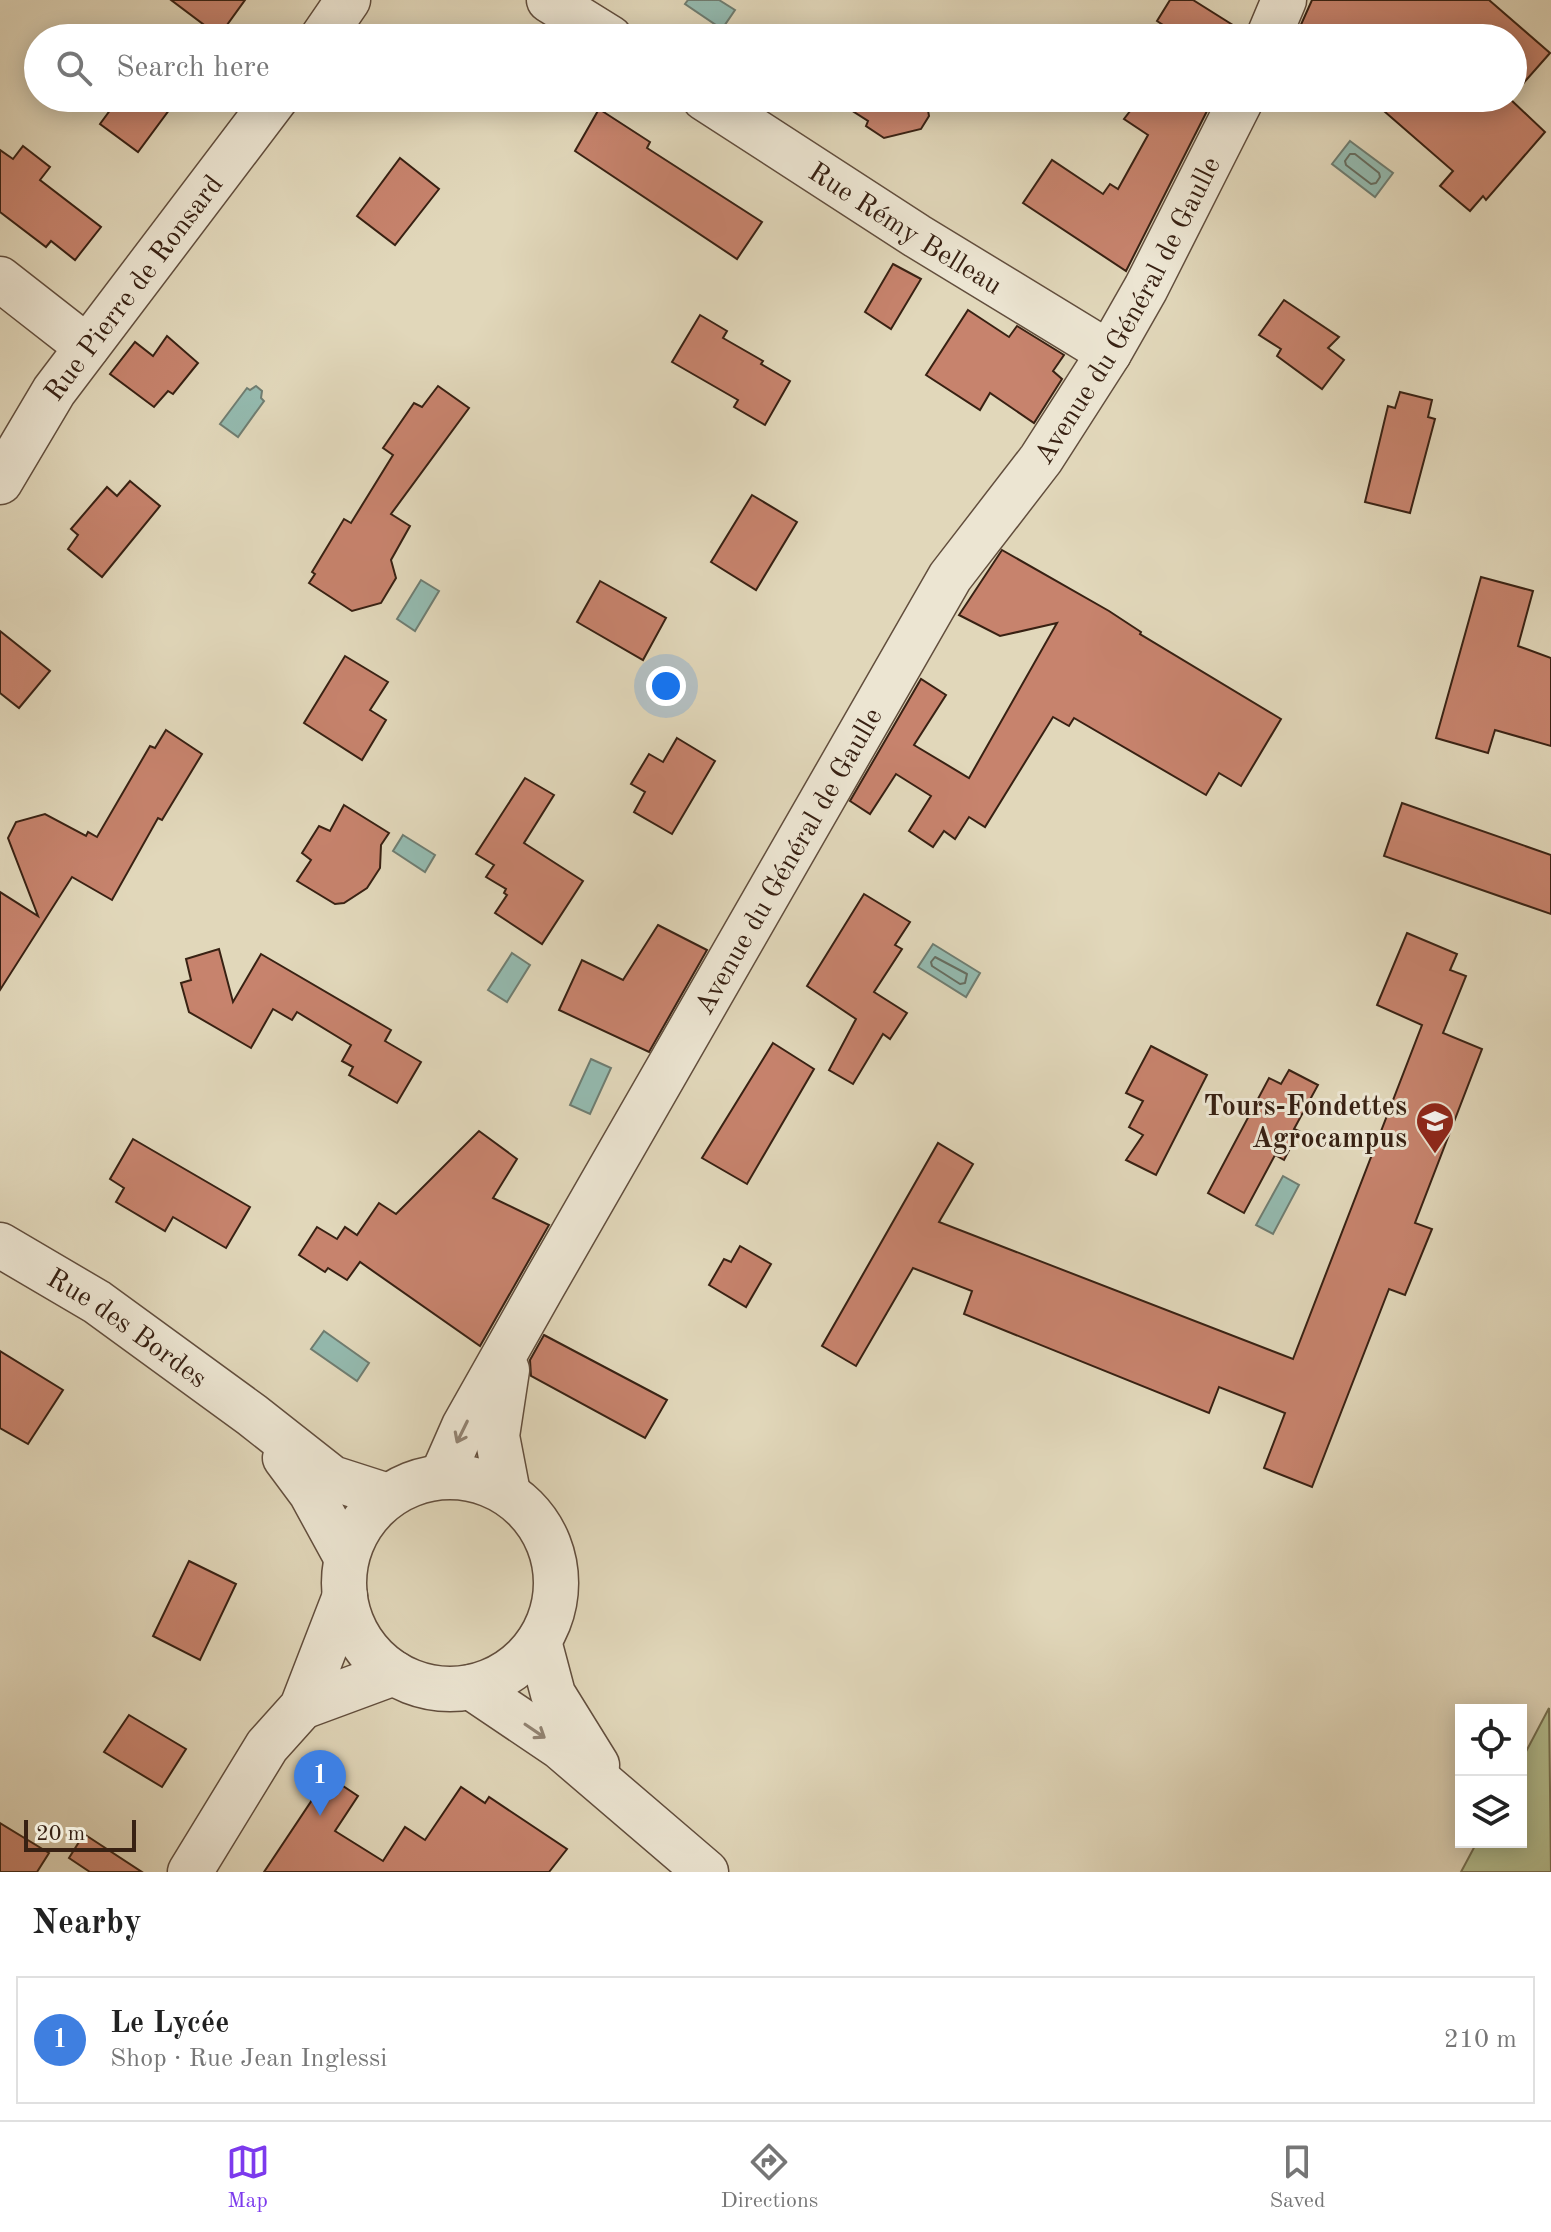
<!DOCTYPE html>
<meta charset="utf-8">
<style>
:root{--surface:#fff;--page:#f6f6f6;--text:#222;--muted:#767676;--line:#e0e0e0;--accent:#7c3aed}
body{margin:0;font-family:"Old Standard TT",serif;background:var(--page);color:var(--text)}
.controls{position:absolute;right:24px;bottom:24px;display:grid;overflow:hidden;border-radius:0px;box-shadow:0 4px 20px #0003}
.controls button{width:72px;height:72px;display:grid;place-items:center;padding:0;border:0;border-bottom:2px solid var(--line);background:var(--surface);color:var(--text);font:40px sans-serif}
.scale{position:absolute;left:24px;bottom:20px;width:112px;box-sizing:border-box;padding-left:8px;border:4px solid #382113;border-top:0;font-size:22px;line-height:28px;white-space:nowrap;color:#382113;-webkit-text-stroke:6px #ece5d2;paint-order:stroke}
.you{position:absolute;left:666px;top:686px;width:28px;height:28px;margin:-20px;border:6px solid #fff;border-radius:50%;background:#1a73e8;box-shadow:0 0 0 12px #1a73e833}
.badge{display:grid;place-items:center;width:52px;height:52px;border-radius:50%;background:var(--accent);color:#fff;font-size:26px;font-weight:700}
.pin{position:absolute;translate:-50% -66px;filter:drop-shadow(0 2px 4px #0008)}
.pin::after{content:'';position:absolute;top:42px;width:28px;height:24px;background:inherit;clip-path:polygon(0 0,100% 0,50% 100%)}
.list{margin:0;padding:0;list-style:none}
h2{display:flex;justify-content:space-between;align-items:center;height:104px;margin:0;padding:0 32px;font-size:34px}
h2 small{font-size:26px;font-weight:400;color:var(--muted)}
.list li{display:grid;grid-template-columns:52px 1fr auto;gap:24px;align-items:center;box-sizing:border-box;height:128px;margin:0 16px 16px;padding:0 16px;border:2px solid var(--line);border-radius:0px}
.list b{display:block;font-size:30px;white-space:nowrap}
.list p{margin:0;font-size:26px;white-space:nowrap;color:var(--muted)}
.list em{font-size:26px;font-style:normal;color:var(--muted)}
.icon{flex:none;width:44px;height:44px;fill:none;stroke:currentColor;stroke-width:2;stroke-linecap:round;stroke-linejoin:round}
.map{position:relative;flex:none;width:1551px;height:1872px;overflow:hidden}
.search{position:absolute;background:var(--surface);box-shadow:0 4px 20px #0003;left:24px;right:24px;top:24px;height:88px;display:flex;align-items:center;gap:20px;box-sizing:border-box;padding:0 28px;border-radius:44px;color:var(--muted);font-size:30px}
.sheet{height:248px;background:var(--surface)}
nav{display:flex;justify-content:space-around;align-items:center;box-sizing:border-box;height:112px;border-top:2px solid var(--line);background:var(--surface);font-size:22px;color:var(--muted)}
nav a{display:grid;justify-items:center;gap:4px}
nav .on{color:var(--accent)}
.map>svg:first-child{display:block}
.green{fill:#b4be8f;stroke:#767051;stroke-width:2}
.water{fill:#94baaf;stroke:#6f7d71;stroke-width:2}
.lines{fill:none;stroke-linecap:round;stroke-linejoin:round}
.shore{stroke:#666e61;stroke-width:2}
.building{fill:#c7836d;stroke:#382113;stroke-width:2}
.minor-casing{stroke:#624e3d;stroke-width:47}
.minor{stroke:#ece5d2;stroke-width:44}
.oneway{stroke:#928372}
.labels{text-anchor:middle;stroke-width:6;stroke-linejoin:round;paint-order:stroke}
.street-label{font-size:28px;fill:#382113;stroke:#ece5d2}
.poi-label{font-size:28px;font-weight:bold;fill:#382113;stroke:#ece5d2;text-anchor:end}
</style>
<div class="map">
<svg width="1551" height="1872" viewBox="0 0 1551 1872">
<rect width="100%" height="100%" fill="#e1d7ba"/>
<filter id="stains"><feTurbulence type="fractalNoise" baseFrequency=".0025" numOctaves="4"/><feColorMatrix values="0 0 0 0 .2 0 0 0 0 .09 0 0 0 0 .02 0 0 0 .5 -.17"/></filter>
<radialGradient id="worn" r=".72"><stop offset=".6" stop-color="#630" stop-opacity="0"/><stop offset="1" stop-color="#630" stop-opacity=".3"/></radialGradient>
<polygon class="green" points="1549,1708 1551,1872 1461,1872 1477,1842 1521,1842 1521,1761"/>
<g class="water">
<polygon points="688,0 719,0 735,10 722,29 685,4"/>
<polygon points="1350,141 1393,173 1375,197 1332,164"/>
<polygon points="256,386 262,391 261,398 264,401 238,437 220,424 247,388 250,390"/>
<polygon points="421,580 439,591 415,631 397,619"/>
<polygon points="403,835 435,855 425,872 393,851"/>
<polygon points="933,944 980,973 966,997 918,967"/>
<polygon points="512,953 530,965 507,1002 488,990"/>
<polygon points="591,1059 611,1068 590,1114 570,1105"/>
<polygon points="1283,1176 1299,1185 1273,1234 1256,1225"/>
<polygon points="324,1331 369,1363 357,1381 311,1349"/>
</g>
<g class="lines">
<g class="shore">
<polygon points="1350,154 1355,154 1379,173 1380,177 1376,183 1371,184 1346,165 1345,161"/>
<polygon points="935,957 967,974 965,983 960,984 932,966 931,962"/>
</g>
</g>
<g class="building">
<polygon points="171,0 245,0 219,36"/>
<polygon points="1170,0 1193,0 1244,32 1244,38 1183,38 1157,21"/>
<polygon points="1312,0 1489,0 1550,53 1513,95 1513,38 1295,38"/>
<polygon points="119,98 178,98 138,152 100,124"/>
<polygon points="832,98 926,98 929,116 921,129 884,138 866,126 868,121"/>
<polygon points="1140,98 1188,98 1207,111 1126,271 1023,203 1052,160 1103,194 1110,184 1118,189 1148,135 1124,119"/>
<polygon points="1369,98 1509,98 1545,132 1486,200 1483,196 1470,211 1440,186 1453,171"/>
<polygon points="599,109 650,142 647,148 762,222 737,259 575,151"/>
<polygon points="23,146 50,167 40,180 101,227 75,260 51,241 46,247 0,212 0,150 13,159"/>
<polygon points="400,158 439,189 395,245 357,216"/>
<polygon points="893,264 921,279 891,329 865,312"/>
<polygon points="1284,300 1339,337 1328,348 1344,360 1322,389 1277,356 1281,349 1259,335"/>
<polygon points="968,310 1009,337 1017,326 1064,355 1053,371 1062,379 1034,423 990,393 980,410 926,375"/>
<polygon points="700,315 727,331 723,338 763,361 761,364 790,381 765,425 734,407 738,400 672,362"/>
<polygon points="167,336 198,363 173,394 168,391 154,407 110,374 135,342 153,356"/>
<polygon points="438,386 469,408 391,514 410,526 391,560 396,578 381,603 352,611 309,583 315,574 312,572 344,519 351,523 393,455 383,448 414,403 422,407"/>
<polygon points="1400,392 1432,400 1428,417 1435,419 1410,513 1365,502 1388,406 1395,408"/>
<polygon points="130,481 160,506 102,577 68,549 78,535 71,529 107,487 117,496"/>
<polygon points="752,495 797,522 756,590 711,562"/>
<polygon points="1002,550 1109,611 1141,632 1140,634 1281,719 1241,786 1219,773 1206,795 1074,718 1069,726 1053,717 985,827 969,817 955,839 944,831 933,847 909,831 931,796 896,774 870,814 850,801 921,679 946,695 914,745 969,778 1057,623 1000,636 959,615"/>
<polygon points="1481,577 1533,591 1518,646 1551,658 1551,746 1495,730 1488,753 1436,738"/>
<polygon points="600,581 666,618 643,660 577,622"/>
<polygon points="0,631 50,671 19,708 0,693"/>
<polygon points="345,656 388,682 370,710 386,720 362,760 304,723"/>
<polygon points="166,730 202,754 162,820 158,818 112,900 72,877 0,990 0,892 38,916 8,838 16,822 45,814 86,836 88,832 97,837 150,746 155,748"/>
<polygon points="677,738 715,761 672,834 634,812 645,792 631,784 649,754 663,762"/>
<polygon points="525,778 554,795 524,843 583,881 542,944 495,913 507,895 504,893 506,889 486,877 494,865 476,854"/>
<polygon points="1402,803 1551,855 1551,914 1384,856"/>
<polygon points="344,805 389,833 381,845 380,868 367,888 344,903 335,904 297,881 311,860 302,853 319,826 330,831"/>
<polygon points="864,894 910,922 895,945 902,949 874,992 907,1013 890,1039 883,1034 853,1084 829,1070 856,1019 807,986"/>
<polygon points="658,925 707,950 649,1052 559,1010 582,960 623,980"/>
<polygon points="1407,933 1457,954 1450,970 1466,976 1443,1033 1482,1049 1415,1223 1432,1229 1405,1295 1389,1289 1312,1487 1264,1468 1285,1413 1219,1387 1209,1413 964,1314 972,1291 913,1268 856,1366 822,1346 938,1143 973,1164 939,1222 1293,1359 1422,1025 1377,1005"/>
<polygon points="219,949 233,1002 261,954 391,1030 385,1041 421,1062 397,1103 349,1075 353,1067 342,1061 351,1045 297,1012 292,1020 273,1009 251,1048 189,1012 181,983 191,980 186,959"/>
<polygon points="773,1043 814,1069 747,1184 702,1158"/>
<polygon points="1151,1046 1207,1075 1156,1175 1126,1160 1143,1135 1129,1127 1143,1101 1126,1093"/>
<polygon points="1289,1070 1318,1085 1294,1129 1299,1131 1284,1160 1275,1155 1244,1213 1208,1193 1269,1078 1281,1084"/>
<polygon points="479,1131 517,1159 493,1198 549,1225 480,1346 360,1262 347,1280 328,1268 325,1272 299,1255 317,1227 337,1239 345,1227 357,1235 379,1203 396,1214"/>
<polygon points="133,1139 250,1207 226,1248 173,1217 165,1231 116,1202 124,1188 110,1179"/>
<polygon points="740,1246 771,1264 746,1307 709,1285 724,1259 731,1262"/>
<polygon points="544,1335 667,1400 645,1438 531,1376 530,1360"/>
<polygon points="0,1351 63,1390 28,1444 0,1428"/>
<polygon points="189,1561 236,1584 200,1660 153,1636"/>
<polygon points="129,1715 186,1749 162,1787 104,1752"/>
<polygon points="328,1776 358,1796 335,1831 383,1861 405,1827 425,1840 461,1787 485,1803 489,1797 567,1849 549,1872 264,1872"/>
<polygon points="0,1823 49,1853 37,1872 0,1872"/>
<polygon points="84,1834 142,1872 90,1872 69,1858"/>
</g>
<g class="lines">
<g class="minor-casing">
<g id="minor">
<polyline points="549,0 610,38"/>
<polyline points="322,38 348,0"/>
<polyline points="1268,38 1284,0"/>
<path id="s1" d="M 704,98 L 917,236 L 1109,353"/>
<polyline points="0,279 87,347"/>
<path id="s2" d="M 0,482 L 54,391 L 276,98"/>
<path id="s3" d="M 0,1245 L 97,1302 L 252,1415 L 332,1478 L 388,1496"/>
<polyline points="507,1370 497,1436 508,1493"/>
<polyline points="285,1458 311,1493 346,1557"/>
<path id="s4" d="M 442,1476 L 464,1426 L 543,1286 L 950,577 L 1041,459 L 1109,353 L 1146,288 L 1242,98"/>
<circle cx="450" cy="1583" r="106"/>
<polyline points="539,1641 553,1694 597,1765"/>
<polyline points="471,1687 560,1747 706,1872"/>
<polyline points="302,1707 394,1673"/>
<polyline points="190,1872 267,1746 302,1707 345,1596"/>
</g>
</g>
<use href="#minor" class="minor"/>
</g>
<defs><path id="oneway-shaft" d="M-6 0H5M1.5-3L5.5 0L1.5 3" fill="none" stroke-width="1.6" stroke-linecap="round" stroke-linejoin="round" transform="scale(2)"/></defs>
<g class="oneway">
<use href="#oneway-shaft" transform="translate(462 1432) rotate(116)"/>
<use href="#oneway-shaft" transform="translate(535 1731) rotate(34)"/>
</g>
<defs>
<g id="school-pin" transform="scale(2)"><path d="M0 17L-7.5 6A9.5 9.5 0 1 1 7.5 6Z" fill="#8f2418" stroke="#ece5d2"/><path d="M0-5L7-2L0 1L-7-2ZM-4 1L0 2.5L4 1V4Q0 6-4 4Z" fill="#fff"/></g>
</defs>
<g fill-rule="evenodd">
<use href="#school-pin" x="1435" y="1121"/>
</g>
<g class="labels">
<g class="street-label">
<text dy="10" stroke="none"><textPath href="#s1" startOffset="240">Rue Rémy Belleau</textPath></text>
<text dy="10" stroke="none"><textPath href="#s2" startOffset="236">Rue Pierre de Ronsard</textPath></text>
<text dy="10" stroke="none"><textPath href="#s4" startOffset="1354">Avenue du Général de Gaulle</textPath></text>
<text dy="10" stroke="none"><textPath href="#s4" startOffset="706">Avenue du Général de Gaulle</textPath></text>
<text dy="10" stroke="none"><textPath href="#s3" startOffset="152">Rue des Bordes</textPath></text>
</g>
<g class="poi-label">
<text x="1407" y="1115">Tours-Fondettes<tspan x="1407" dy="32">Agrocampus</tspan></text>
</g>
</g>
<rect width="100%" height="100%" filter="url(#stains)"/>
<rect width="100%" height="100%" fill="url(#worn)"/>
</svg>
<div class="controls">
<button><svg class="icon" aria-label="locate" viewBox="0 0 24 24"><circle cx="12" cy="12" r="6"/><path d="M12 2v4M12 18v4M2 12h4M18 12h4"/></svg></button>
<button><svg class="icon" aria-label="layers" viewBox="0 0 24 24"><path d="M12 4l9 5-9 5-9-5zM3 14l9 5 9-5"/></svg></button>
</div>
<div class="scale">20 m</div>
<div class="you"></div>
<div class="pin badge" style="left:320px;top:1816px;background:#3f7fe0">1</div>
<div class="search"><svg class="icon" aria-label="search" viewBox="0 0 24 24"><circle cx="10" cy="10" r="6"/><path d="M15 15l6 6"/></svg>Search here</div>
</div>
<section class="sheet">
<h2>Nearby<small></small></h2>
<ul class="list">
<li><span class="badge" style="background:#3f7fe0">1</span><div><b>Le Lycée</b><p>Shop · Rue Jean Inglessi</p></div><em>210 m</em></li>
</ul>
</section>
<nav>
<a class="on"><svg class="icon" aria-label="map" viewBox="0 0 24 24"><path d="M3 6l6-2 6 2 6-2v14l-6 2-6-2-6 2zM9 4v14M15 6v14"/></svg>Map</a>
<a><svg class="icon" aria-label="directions" viewBox="0 0 24 24"><path d="M12 3l9 9-9 9-9-9zM9 14v-3h6M13 9l2 2-2 2"/></svg>Directions</a>
<a><svg class="icon" aria-label="saved" viewBox="0 0 24 24"><path d="M7 4h10v16l-5-4-5 4z"/></svg>Saved</a>
</nav>
